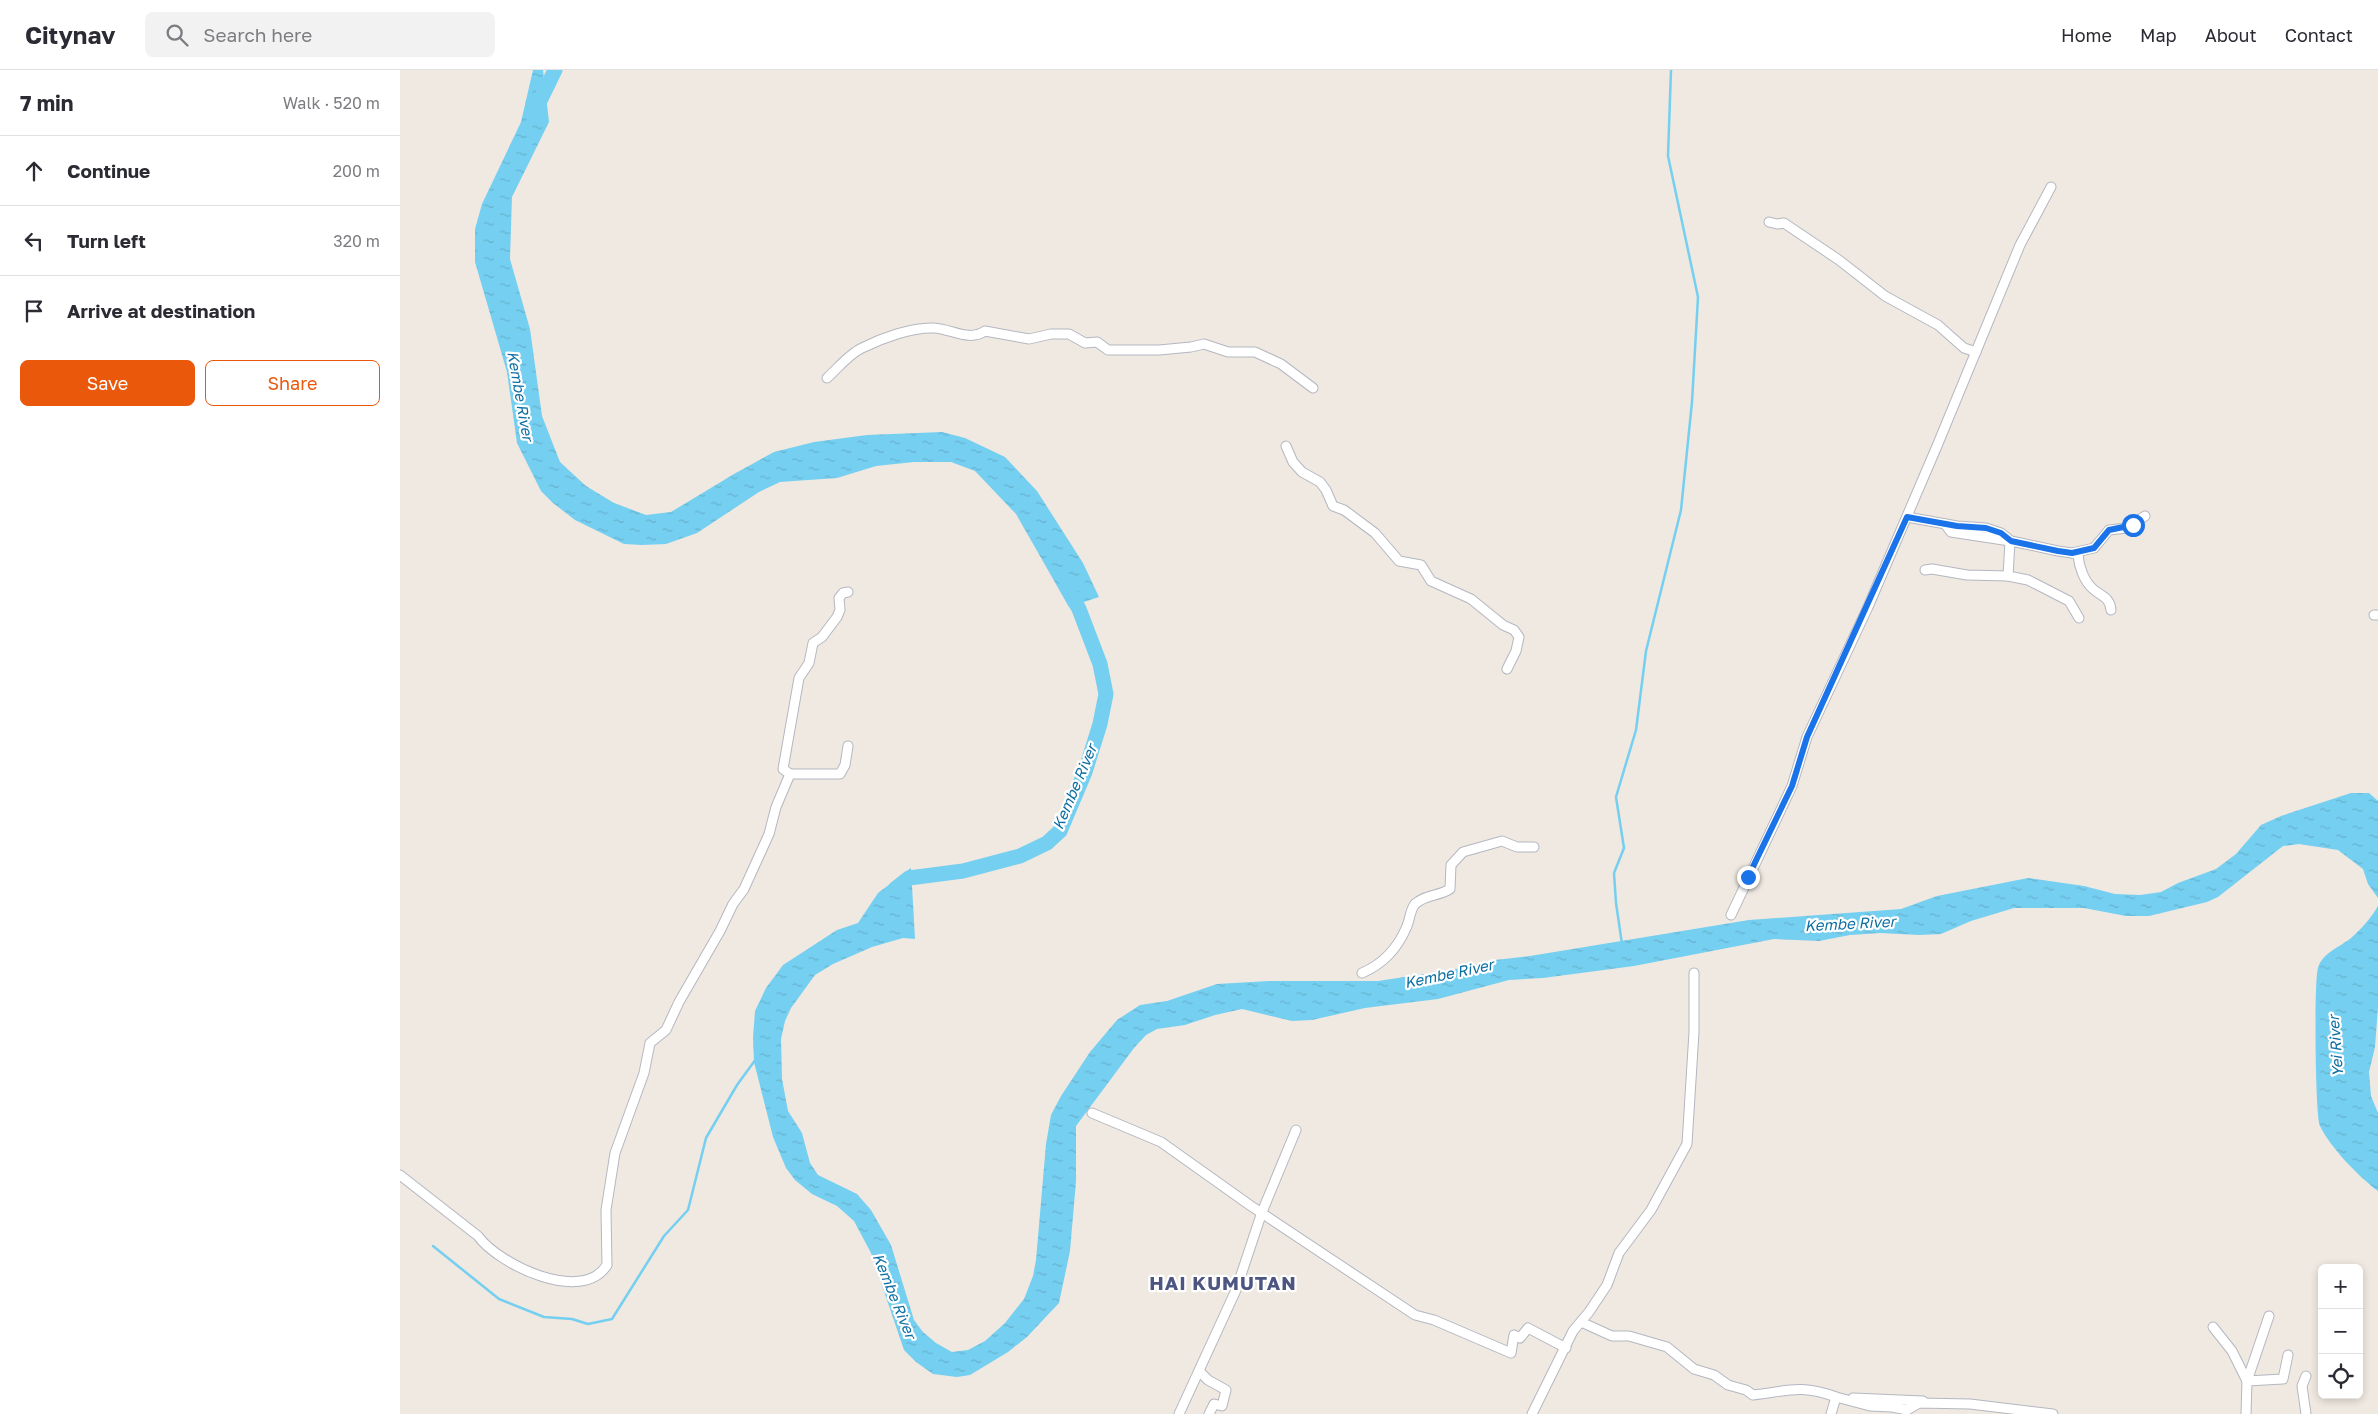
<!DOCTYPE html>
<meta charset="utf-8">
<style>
:root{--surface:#fff;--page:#f2f2f3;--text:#2b2b33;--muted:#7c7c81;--line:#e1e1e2;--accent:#ea580c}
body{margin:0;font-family:"Golos Text",sans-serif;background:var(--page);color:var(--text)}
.controls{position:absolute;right:15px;bottom:15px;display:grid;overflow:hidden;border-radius:8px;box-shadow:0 2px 8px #0003}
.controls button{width:45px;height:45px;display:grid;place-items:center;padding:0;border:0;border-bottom:1px solid var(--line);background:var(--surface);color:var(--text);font:25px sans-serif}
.stop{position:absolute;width:15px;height:15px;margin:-11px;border:4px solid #1a73e8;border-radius:50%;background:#fff}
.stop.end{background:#1a73e8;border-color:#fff;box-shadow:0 1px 5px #0008}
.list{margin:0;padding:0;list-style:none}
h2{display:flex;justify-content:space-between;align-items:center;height:65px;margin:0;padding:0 20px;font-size:21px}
h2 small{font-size:16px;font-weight:400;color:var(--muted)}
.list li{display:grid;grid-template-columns:32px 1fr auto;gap:15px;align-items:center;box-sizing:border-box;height:70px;padding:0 20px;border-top:1px solid var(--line)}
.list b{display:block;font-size:19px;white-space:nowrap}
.list em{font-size:16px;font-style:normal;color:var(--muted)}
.actions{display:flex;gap:10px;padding:15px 20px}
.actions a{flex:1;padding:11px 0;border:1px solid var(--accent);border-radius:8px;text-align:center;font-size:18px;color:var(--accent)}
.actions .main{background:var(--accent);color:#fff}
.icon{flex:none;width:28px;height:28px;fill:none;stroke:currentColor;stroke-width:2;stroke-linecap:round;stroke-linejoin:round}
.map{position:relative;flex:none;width:1978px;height:1344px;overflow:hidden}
header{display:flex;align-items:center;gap:30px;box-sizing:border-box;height:70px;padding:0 25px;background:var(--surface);border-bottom:1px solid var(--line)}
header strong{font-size:24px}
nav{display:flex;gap:28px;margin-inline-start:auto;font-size:18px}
.search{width:350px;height:45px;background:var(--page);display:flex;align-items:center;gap:12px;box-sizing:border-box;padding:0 18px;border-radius:8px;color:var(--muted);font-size:19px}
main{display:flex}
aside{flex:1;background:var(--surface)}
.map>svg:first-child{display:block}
.water{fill:url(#water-ripples)}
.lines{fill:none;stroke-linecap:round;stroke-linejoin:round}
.stream{stroke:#75cff0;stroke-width:2.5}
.river{stroke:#75cff0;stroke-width:15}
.minor-casing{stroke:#b4b7c1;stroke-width:11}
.minor{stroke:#fff;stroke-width:9}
.route{stroke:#1a73e8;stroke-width:6}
.labels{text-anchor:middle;stroke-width:4.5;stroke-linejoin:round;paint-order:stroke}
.water-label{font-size:15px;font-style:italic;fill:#0d6fa3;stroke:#fff}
.district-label{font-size:19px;font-weight:bold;letter-spacing:1px;fill:#4d5680;stroke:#fff}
</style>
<header>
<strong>Citynav</strong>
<div class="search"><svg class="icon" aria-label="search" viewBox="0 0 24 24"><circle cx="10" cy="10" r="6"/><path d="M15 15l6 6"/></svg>Search here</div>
<nav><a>Home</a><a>Map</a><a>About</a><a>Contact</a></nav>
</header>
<main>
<aside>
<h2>7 min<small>Walk · 520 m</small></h2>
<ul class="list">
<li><svg class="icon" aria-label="ahead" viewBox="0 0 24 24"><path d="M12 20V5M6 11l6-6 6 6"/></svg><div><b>Continue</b></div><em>200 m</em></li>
<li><svg class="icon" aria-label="left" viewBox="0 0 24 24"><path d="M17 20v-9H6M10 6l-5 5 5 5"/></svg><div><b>Turn left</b></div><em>320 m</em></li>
<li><svg class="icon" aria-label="arrive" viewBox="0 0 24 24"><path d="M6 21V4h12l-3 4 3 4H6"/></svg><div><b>Arrive at destination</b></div></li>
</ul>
<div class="actions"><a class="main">Save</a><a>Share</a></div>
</aside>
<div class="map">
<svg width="1978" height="1344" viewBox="0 0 1978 1344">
<defs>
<pattern id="water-ripples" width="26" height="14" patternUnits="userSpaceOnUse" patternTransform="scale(1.25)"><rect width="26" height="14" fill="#75cff0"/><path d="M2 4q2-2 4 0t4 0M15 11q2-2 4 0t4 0" fill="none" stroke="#66b2ce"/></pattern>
</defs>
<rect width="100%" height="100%" fill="#efe9e1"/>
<g class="water">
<polygon points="133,0 143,0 149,52 112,127 110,189 130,259 142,346 160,392 186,416 214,433 246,445 271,442 334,404 374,382 414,372 467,365 542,362 565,368 605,387 637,421 683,493 699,527 669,537 616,444 575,401 551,392 514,392 476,396 437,408 380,412 359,422 297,463 266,474 242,475 224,474 175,450 153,433 141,421 117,373 107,302 75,192 75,159 82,134 121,52"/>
<polygon points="1951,723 1969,723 1978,731 1978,828 1968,814 1963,799 1938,780 1899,774 1883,776 1818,827 1807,832 1749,846 1726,846 1684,838 1614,838 1571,851 1541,864 1519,865 1480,863 1450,865 1419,871 1374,869 1234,896 1143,908 1109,910 1038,929 965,938 912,950 892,951 842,939 815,945 785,955 757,959 746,965 734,978 676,1056 676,1111 670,1181 659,1233 627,1267 608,1282 570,1305 557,1307 533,1304 516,1292 504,1280 471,1183 454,1151 437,1136 412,1124 395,1110 386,1098 373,1067 354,992 353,968 355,941 366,918 383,895 437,860 458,853 478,823 511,798 515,869 503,868 472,877 433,894 415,905 391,938 385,951 381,969 382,1009 388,1041 402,1063 410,1093 418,1105 457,1124 471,1140 491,1175 514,1250 523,1262 536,1273 552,1282 568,1280 585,1271 605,1253 624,1229 633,1206 636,1190 646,1074 651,1045 661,1026 690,982 717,950 740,935 767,931 817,914 869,911 978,911 1051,900 1095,890 1130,886 1349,850 1501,839 1537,826 1628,808 1684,816 1715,824 1740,825 1761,822 1778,813 1816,799 1836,784 1861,755 1881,746"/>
<path d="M 1978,836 L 1978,937 L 1975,977 L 1969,1002 L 1971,1026 L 1978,1043 L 1978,1121 C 1959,1107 1930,1077 1920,1056 C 1915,1047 1914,909 1918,898 C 1922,883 1940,877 1951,868 C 1962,858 1971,848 1978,836 Z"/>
</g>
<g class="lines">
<g class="stream">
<polyline points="1222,874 1216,833 1214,803 1224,778 1216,727 1236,660 1246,581 1281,440 1292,332 1298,227 1268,86 1271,0"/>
<polyline points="33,1176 99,1229 144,1247 172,1249 188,1254 212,1249 264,1166 288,1140 306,1068 337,1015 356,989"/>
</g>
<g class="river">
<polyline points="136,39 155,0"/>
<polyline points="495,819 509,808 563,801 620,786 647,773 660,761 685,702 700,654 706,624 700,594 679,539 666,516"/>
</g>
<g class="minor-casing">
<g id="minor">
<polyline points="1369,152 1377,154 1384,153 1439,190 1485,226 1538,255 1564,278 1576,282"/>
<path d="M 427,308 C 438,298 449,284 462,278 C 482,268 512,257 534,258 C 552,259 569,272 585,261 L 629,269 L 651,264 L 669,264 L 685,273 L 697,272 L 708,280 L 759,280 L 791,277 L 804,274 L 828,282 L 855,282 L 881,294 L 913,318"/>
<polyline points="886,376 893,392 902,402 920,412 926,420 933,436 944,440 975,463 999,491 1021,495 1031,511 1071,529 1103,555 1114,560 1119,567 1116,581 1107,599"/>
<polyline points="1507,447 1557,456 1586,458 1601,463 1611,471 1658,481 1672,483 1694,478 1709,460 1727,458 1745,446"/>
<polyline points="1545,454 1551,462 1610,471 1608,506 1628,510 1669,531 1679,548"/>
<path d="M 1672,483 L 1678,485 C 1679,497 1684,511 1693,519 C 1701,526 1710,527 1711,540"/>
<polyline points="1525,500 1532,499 1567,505 1608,506"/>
<polyline points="1974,545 1978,545"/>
<polyline points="390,704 383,699 399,608 409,593 413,573 422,567 437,547 440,540 439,528 443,523 448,522"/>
<polyline points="1331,845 1392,716 1407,667 1468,537 1537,376 1620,175 1651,117"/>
<path d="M 962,903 C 983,894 998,878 1007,856 C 1010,849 1010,840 1015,834 C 1024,825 1039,826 1050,819 L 1051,795 L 1063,782 L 1102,771 L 1117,777 L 1134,777"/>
<polyline points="692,1043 761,1072 851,1136 1015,1245 1034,1250 1111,1283 1114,1265 1120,1268 1128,1258 1166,1278"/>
<path d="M 0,1105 L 78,1166 C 98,1194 182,1235 207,1195 L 206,1140 L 215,1083 L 244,1003 L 250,973 L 266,960 L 279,932 L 320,861 L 333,834 L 344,819 L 369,764 L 376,737 L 390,704 L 440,704 L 445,695 L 448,676"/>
<path d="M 1181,1252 L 1212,1266 L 1229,1266 L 1267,1277 L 1294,1299 L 1314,1305 L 1328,1315 L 1346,1320 L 1353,1325 C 1389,1321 1400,1314 1436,1327"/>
<polyline points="1813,1257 1832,1281 1847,1311"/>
<polyline points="799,1301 808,1310 826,1320 822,1336 814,1334 809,1344"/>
<polyline points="1906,1306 1902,1316 1906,1344"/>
<polyline points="1847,1311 1883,1309 1888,1285"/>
<polyline points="1453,1328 1523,1331"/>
<polyline points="779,1344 836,1220 862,1142 896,1060"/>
<polyline points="1132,1344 1173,1261 1189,1242 1207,1215 1219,1183 1251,1140 1287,1074 1294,962 1294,903"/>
<polyline points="1431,1344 1436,1327 1470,1336 1492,1337 1507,1340 1519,1333 1570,1334 1653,1344"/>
<polyline points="1846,1344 1847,1311 1869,1246"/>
</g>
</g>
<use href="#minor" class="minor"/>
</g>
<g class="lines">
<polyline class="route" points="1348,807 1392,716 1407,667 1507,447 1557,456 1586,458 1601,463 1611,471 1658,481 1672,483 1694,478 1709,460 1733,455"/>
</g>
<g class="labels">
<g class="water-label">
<text transform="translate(120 326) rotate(80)" y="5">Kembe River</text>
<text transform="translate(675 717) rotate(-67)" y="5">Kembe River</text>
<text transform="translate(1450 854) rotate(-3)" y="5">Kembe River</text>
<text transform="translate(1049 904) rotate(-12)" y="5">Kembe River</text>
<text transform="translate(1936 976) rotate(-94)" y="5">Yei River</text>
<text transform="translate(494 1226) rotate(68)" y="5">Kembe River</text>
</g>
<g class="district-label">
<text x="823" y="1220">HAI KUMUTAN</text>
</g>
</g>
</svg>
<div class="controls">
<button>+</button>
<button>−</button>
<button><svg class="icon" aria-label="locate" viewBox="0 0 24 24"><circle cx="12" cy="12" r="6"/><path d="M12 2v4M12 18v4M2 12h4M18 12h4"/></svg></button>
</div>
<div class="stop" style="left:1733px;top:455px"></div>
<div class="stop end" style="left:1348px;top:807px"></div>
</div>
</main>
